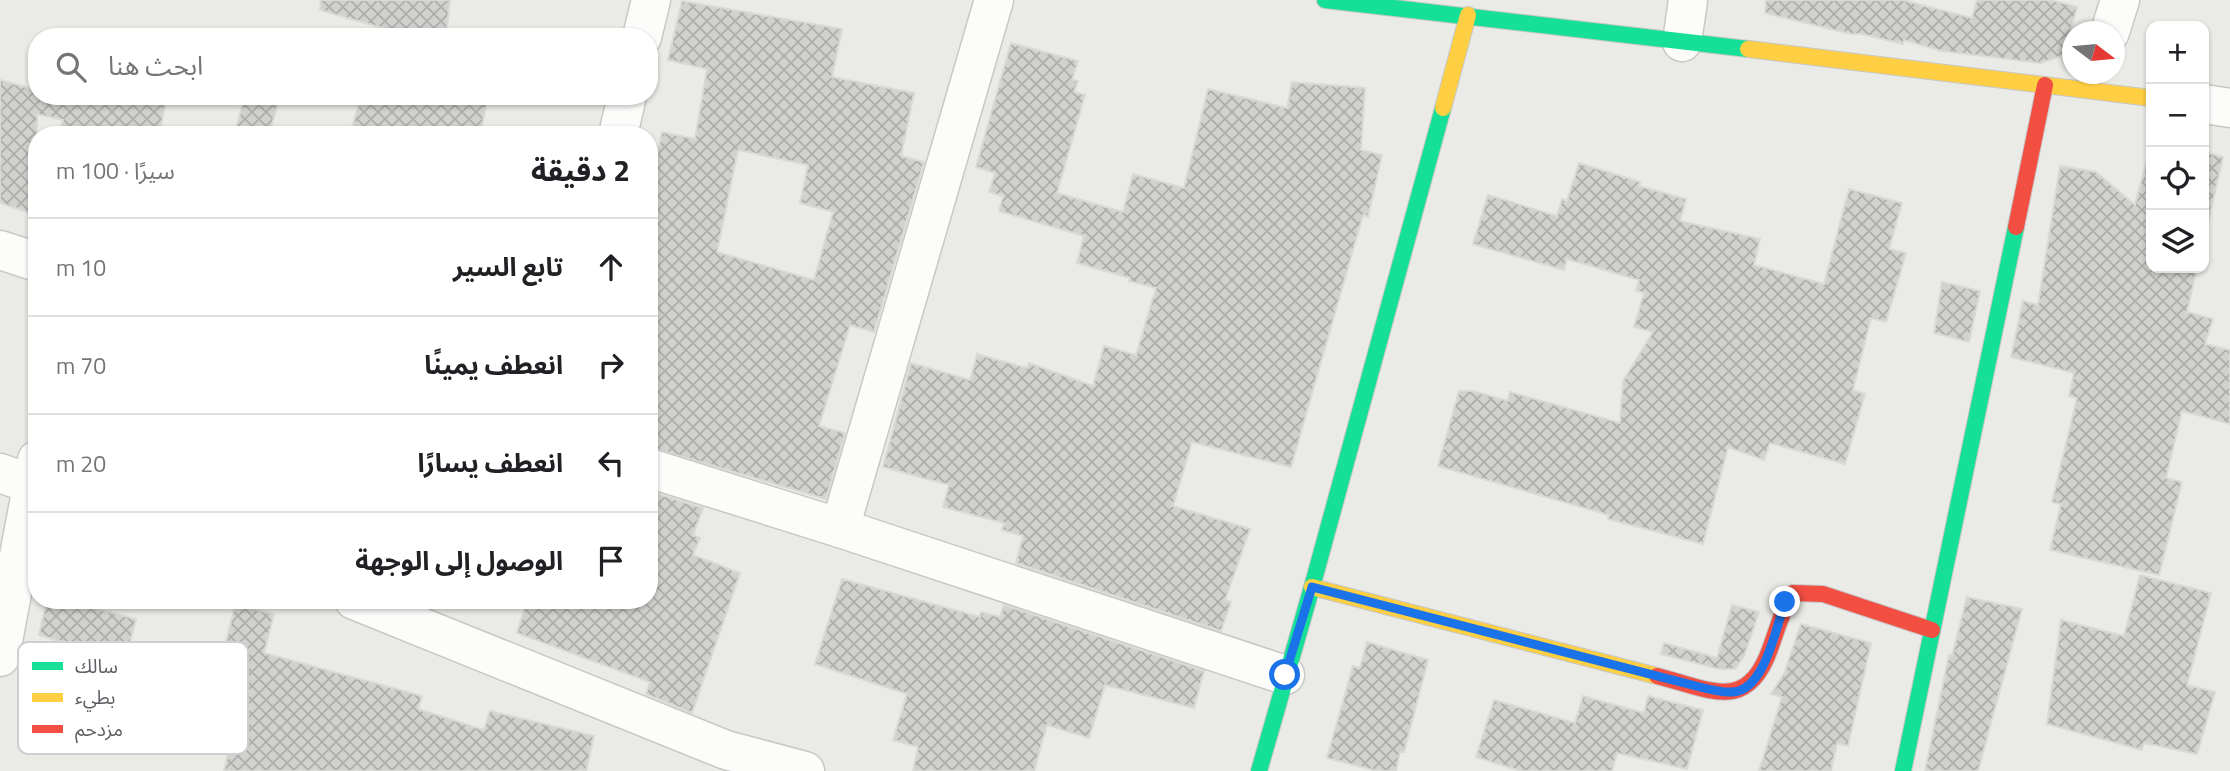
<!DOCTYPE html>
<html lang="ar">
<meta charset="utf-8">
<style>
:root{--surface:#fff;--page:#f2f2f2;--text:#202124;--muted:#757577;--line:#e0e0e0}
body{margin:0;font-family:"Titillium Web","Noto Sans Arabic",sans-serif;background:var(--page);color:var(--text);direction:rtl}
.controls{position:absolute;right:21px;top:21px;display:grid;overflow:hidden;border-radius:14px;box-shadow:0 2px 5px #0004}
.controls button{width:63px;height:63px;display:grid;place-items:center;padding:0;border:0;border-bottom:2px solid var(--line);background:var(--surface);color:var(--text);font:35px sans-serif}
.compass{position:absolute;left:2062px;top:21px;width:63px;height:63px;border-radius:50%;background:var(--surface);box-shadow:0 2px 5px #0004;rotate:106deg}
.stop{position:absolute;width:21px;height:21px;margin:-16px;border:5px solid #1a73e8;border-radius:50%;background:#fff}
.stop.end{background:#1a73e8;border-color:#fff;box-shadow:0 2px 7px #0008}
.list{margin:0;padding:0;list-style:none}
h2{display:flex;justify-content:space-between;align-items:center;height:91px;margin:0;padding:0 28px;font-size:30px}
h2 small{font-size:23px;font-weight:400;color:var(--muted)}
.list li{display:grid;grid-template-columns:46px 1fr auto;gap:21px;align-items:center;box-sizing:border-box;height:98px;padding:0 28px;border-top:2px solid var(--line)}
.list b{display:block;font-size:26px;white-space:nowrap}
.list em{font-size:23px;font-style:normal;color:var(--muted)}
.icon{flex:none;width:38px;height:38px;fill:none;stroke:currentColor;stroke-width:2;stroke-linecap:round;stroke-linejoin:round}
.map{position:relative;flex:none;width:2230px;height:771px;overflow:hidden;direction:ltr}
.search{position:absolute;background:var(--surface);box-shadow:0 2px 5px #0004;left:28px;top:28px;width:630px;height:77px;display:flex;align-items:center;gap:18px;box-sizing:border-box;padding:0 24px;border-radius:28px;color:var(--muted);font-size:26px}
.panel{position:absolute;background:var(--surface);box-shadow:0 2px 5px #0004;left:28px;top:126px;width:630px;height:483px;border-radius:28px;direction:rtl}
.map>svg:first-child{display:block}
.building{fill:url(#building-cross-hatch);stroke:#dad9d5;stroke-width:2;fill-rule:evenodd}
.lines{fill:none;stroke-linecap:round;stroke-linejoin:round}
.street-casing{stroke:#c8c8c7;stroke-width:41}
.fast-casing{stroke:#c6c6c6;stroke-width:18}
.slow-casing{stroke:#c6c6c6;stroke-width:18}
.jam-casing{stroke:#c6c6c6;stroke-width:18}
.street{stroke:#fcfcfb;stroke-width:38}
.fast{stroke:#16e098;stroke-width:16}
.slow{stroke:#ffcf43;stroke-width:16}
.jam{stroke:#f24e42;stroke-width:16}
.route{stroke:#1a73e8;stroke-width:9}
.key{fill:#fff;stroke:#cecfd0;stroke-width:2}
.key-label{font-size:19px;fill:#5c5e62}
</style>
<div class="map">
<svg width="2230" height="771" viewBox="0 0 2230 771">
<defs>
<pattern id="building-cross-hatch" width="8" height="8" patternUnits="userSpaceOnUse" patternTransform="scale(1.75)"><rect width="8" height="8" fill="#d1d1ce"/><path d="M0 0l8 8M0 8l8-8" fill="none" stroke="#adadab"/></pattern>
</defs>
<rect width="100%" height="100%" fill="#eaeae6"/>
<g class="building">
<polygon points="321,0 450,0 446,37 396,37 396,32 320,10"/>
<polygon points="1766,0 1902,0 1972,18 1977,0 2051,0 2077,7 2064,55 2041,63 1942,51 1904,40 1903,44 1862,34 1851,34 1765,13"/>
<path d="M 682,1 L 842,29 L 832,77 L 914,93 L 901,156 L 924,162 L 874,332 L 850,325 L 819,426 L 845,433 L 826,499 L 649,447 L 649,164 L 655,165 L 662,132 L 695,139 L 707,69 L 668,60 ZM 738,150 L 808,165 L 800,203 L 833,212 L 814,280 L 717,252 Z"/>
<polygon points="1011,43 1078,61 1072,80 1078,81 1074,92 1085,95 1057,193 1123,212 1133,174 1184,188 1208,89 1287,108 1292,82 1365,88 1361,150 1382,155 1368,217 1363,215 1291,467 1192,442 1173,506 1250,529 1225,600 1231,602 1221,631 1016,563 1023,536 1002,530 1004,523 943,507 949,485 883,467 911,363 970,380 977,354 1027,368 1029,363 1093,386 1104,346 1136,355 1156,288 1129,281 1130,278 1077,263 1084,236 999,211 1003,196 989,192 995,173 976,167"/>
<polygon points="0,80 37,90 37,96 167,96 159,135 128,135 98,128 97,135 93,135 61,128 63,120 37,114 37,215 0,203"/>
<polygon points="245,96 280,96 269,135 234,135"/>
<polygon points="361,96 488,96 480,135 350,135"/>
<polygon points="2151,144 2151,268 2197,268 2187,312 2213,319 2205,344 2230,350 2230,424 2182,411 2166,478 2182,482 2159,575 2050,550 2061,504 2052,502 2077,398 2069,396 2074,373 2011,357 2023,301 2038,305 2060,166 2096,172 2135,205"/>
<polygon points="2204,152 2223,157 2204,240"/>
<polygon points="1579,163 1640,182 1639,186 1686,199 1680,221 1760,239 1754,265 1824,284 1849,189 1902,203 1889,249 1906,253 1886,322 1871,318 1853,390 1865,394 1845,464 1770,443 1764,460 1728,447 1703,544 1608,519 1609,515 1438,466 1459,391 1473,391 1508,401 1510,392 1620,423 1623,381 1653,332 1634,327 1644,293 1636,291 1639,280 1567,259 1564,270 1473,244 1488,195 1557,216 1562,199 1567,201"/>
<polygon points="1942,282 1980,291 1969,342 1934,333"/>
<polygon points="649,491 703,508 693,535 700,538 693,555 740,573 692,713 646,694 650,682 517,633 527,600 649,600"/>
<polygon points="2140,575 2211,593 2187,685 2215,692 2197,754 2144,743 2142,750 2047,724 2061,620 2124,636"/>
<polygon points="842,579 980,617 981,612 1000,617 1004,605 1204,671 1194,708 1105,685 1089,738 1047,725 1034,771 913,771 918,747 893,740 907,694 815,664"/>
<polygon points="1967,597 2022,609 1978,771 1925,771 1949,655 1952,656"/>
<polygon points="47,600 96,600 94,608 136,619 127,655 94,647 93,651 39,635"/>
<polygon points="235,605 274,614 264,653 422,696 418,709 484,730 490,711 594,736 586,771 224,771 232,735 185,724 196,666 219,670"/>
<polygon points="1732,605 1759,612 1744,656 1735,669 1719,669 1661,654 1664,643 1717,658"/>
<polygon points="1801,624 1871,643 1848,746 1837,743 1831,771 1759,771 1782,697 1771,694 1784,674"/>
<polygon points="1367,642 1428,660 1404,752 1400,752 1396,771 1377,771 1327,758 1353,666 1360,668"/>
<polygon points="1583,696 1644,713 1648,696 1703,710 1687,769 1617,753 1612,771 1521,771 1476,757 1494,700 1575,723"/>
</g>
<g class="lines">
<g class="street-casing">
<g id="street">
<polyline points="2110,32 2120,0"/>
<polyline points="642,37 651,0"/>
<polyline points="1682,42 1688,0"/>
<polyline points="2204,104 2230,108"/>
<polyline points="618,135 627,96"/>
<polyline points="0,250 37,262"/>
<polyline points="649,468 840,528 1285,675"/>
<polyline points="0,473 37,486"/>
<polyline points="840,528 994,0"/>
<polyline points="354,600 726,750 805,771"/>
<polyline points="0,657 37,460"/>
</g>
</g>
<g class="fast-casing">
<g id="fast">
<polyline points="1325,0 1748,49"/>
<polyline points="1259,771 1312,587 1443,108"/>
<polyline points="1903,771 2016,227"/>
</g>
</g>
<g class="slow-casing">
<g id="slow">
<polyline points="1748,49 2151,98"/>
<polyline points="1443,108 1468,15"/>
<polyline points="1312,587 1657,676"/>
</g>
</g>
<g class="jam-casing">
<g id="jam">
<polyline points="2016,227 2045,85"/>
<path d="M 1657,676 C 1709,689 1747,714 1770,649 C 1777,630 1782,610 1793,593 L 1823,594 L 1932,630"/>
</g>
</g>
<use href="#street" class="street"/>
<use href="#fast" class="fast"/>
<use href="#slow" class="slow"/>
<use href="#jam" class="jam"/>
</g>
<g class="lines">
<path class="route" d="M 1285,675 L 1312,587 L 1696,686 C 1708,689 1721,693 1733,692 C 1765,690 1776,627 1785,602"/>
</g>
<rect x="18" y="642" width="230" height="112" rx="10" class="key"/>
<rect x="32" y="662" width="31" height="8" fill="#16e098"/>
<rect x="32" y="693" width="31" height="9" fill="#ffcf43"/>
<rect x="32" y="725" width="31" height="8" fill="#f24e42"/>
<g class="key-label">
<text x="75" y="673">سالك</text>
<text x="75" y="704">بطيء</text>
<text x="75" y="736">مزدحم</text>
</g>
</svg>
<div class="controls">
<button>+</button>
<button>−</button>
<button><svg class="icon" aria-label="locate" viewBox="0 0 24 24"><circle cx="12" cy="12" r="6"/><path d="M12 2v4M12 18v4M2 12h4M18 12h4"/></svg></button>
<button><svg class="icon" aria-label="layers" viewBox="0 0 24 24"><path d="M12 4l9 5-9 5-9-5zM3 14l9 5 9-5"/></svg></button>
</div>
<svg class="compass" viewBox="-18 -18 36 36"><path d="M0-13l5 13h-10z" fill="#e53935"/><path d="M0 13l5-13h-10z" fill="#757577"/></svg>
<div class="stop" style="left:1285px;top:675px"></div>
<div class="stop end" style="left:1785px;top:602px"></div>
<div class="search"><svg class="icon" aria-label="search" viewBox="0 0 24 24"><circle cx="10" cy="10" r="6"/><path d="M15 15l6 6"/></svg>ابحث هنا</div>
<section class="panel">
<h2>2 دقيقة<small>سيرًا · 100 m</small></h2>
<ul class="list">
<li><svg class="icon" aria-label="ahead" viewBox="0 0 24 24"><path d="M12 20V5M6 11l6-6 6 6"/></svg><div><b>تابع السير</b></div><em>10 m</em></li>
<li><svg class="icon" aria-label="right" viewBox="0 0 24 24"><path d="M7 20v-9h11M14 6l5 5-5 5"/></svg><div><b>انعطف يمينًا</b></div><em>70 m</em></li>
<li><svg class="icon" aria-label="left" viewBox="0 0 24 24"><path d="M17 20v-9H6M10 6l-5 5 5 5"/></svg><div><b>انعطف يسارًا</b></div><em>20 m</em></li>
<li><svg class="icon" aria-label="arrive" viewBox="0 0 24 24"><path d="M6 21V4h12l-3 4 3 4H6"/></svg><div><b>الوصول إلى الوجهة</b></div></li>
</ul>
</section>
</div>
